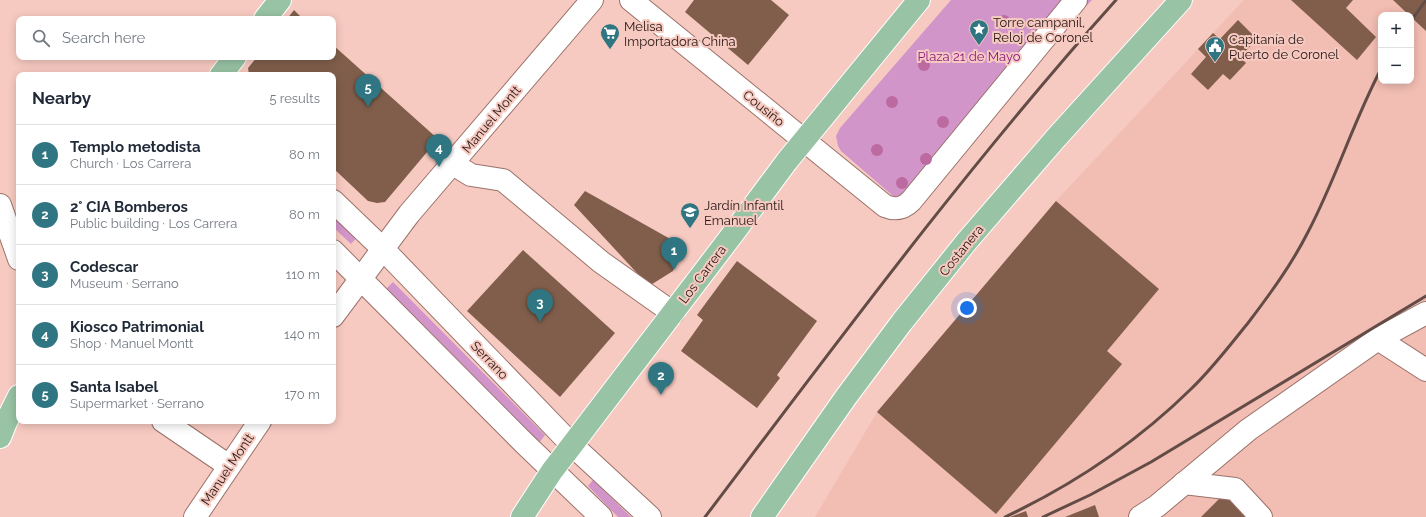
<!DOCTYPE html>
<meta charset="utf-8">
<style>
:root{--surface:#fff;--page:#f2f2f3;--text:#1f2937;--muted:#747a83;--line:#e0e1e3;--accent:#2f7682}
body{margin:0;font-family:Raleway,sans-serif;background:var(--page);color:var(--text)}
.controls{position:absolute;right:12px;top:12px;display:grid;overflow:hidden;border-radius:8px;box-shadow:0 2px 10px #0003}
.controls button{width:36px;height:36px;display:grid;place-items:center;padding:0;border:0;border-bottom:1px solid var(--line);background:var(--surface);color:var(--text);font:20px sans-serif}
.you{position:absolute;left:967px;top:308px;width:14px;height:14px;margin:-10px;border:3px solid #fff;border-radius:50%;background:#1a73e8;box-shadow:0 0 0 6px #1a73e833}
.badge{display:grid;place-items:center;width:26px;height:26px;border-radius:50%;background:var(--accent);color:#fff;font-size:13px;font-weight:700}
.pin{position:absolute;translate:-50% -33px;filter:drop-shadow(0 1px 2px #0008)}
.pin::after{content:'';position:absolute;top:21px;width:14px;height:12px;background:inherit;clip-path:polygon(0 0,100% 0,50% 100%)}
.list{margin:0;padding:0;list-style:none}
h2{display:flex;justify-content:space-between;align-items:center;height:52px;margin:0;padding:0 16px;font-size:17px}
h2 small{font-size:13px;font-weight:400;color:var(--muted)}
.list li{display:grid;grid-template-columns:26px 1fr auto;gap:12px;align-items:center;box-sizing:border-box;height:60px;padding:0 16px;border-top:1px solid var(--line)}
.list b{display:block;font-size:15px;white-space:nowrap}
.list p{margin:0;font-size:13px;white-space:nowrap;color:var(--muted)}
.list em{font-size:13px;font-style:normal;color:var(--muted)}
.icon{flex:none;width:22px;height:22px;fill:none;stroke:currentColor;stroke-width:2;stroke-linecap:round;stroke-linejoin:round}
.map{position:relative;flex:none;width:1426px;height:517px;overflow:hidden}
.search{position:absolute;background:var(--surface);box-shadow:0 2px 10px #0003;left:16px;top:16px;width:320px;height:44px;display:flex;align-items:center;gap:10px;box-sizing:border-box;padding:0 14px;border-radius:8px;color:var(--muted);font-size:15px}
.panel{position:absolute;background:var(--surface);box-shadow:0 2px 10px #0003;left:16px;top:72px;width:320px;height:352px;border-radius:8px}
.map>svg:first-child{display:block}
.built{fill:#f2bdb3;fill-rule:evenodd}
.green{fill:#d195ca}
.building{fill:#805e4b}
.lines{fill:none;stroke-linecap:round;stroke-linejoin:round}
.minor-casing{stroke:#9a726a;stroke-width:24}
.major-casing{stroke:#fff;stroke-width:24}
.minor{stroke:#fff;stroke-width:22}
.major{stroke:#98c3a4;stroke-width:22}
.rail{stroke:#634b46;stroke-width:3}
.tree{fill:#bc6aa0}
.labels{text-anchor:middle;stroke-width:4;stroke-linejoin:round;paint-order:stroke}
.poi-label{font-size:13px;fill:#281815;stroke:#f7cac1;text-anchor:start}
.park-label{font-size:13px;fill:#8b1b85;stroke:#f7cac1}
.street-label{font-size:13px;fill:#281815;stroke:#f7cac1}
</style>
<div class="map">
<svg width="1426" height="517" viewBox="0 0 1426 517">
<rect width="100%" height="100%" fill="#f7cac1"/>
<path class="built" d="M 1244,0 L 1426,0 L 1426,517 L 815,517 L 877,412 L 1056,201 ZM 1381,15 L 1411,15 L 1411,81 L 1381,81 Z"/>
<g class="green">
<polygon points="951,0 1092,0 909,192 898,197 893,196 841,151 838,146 836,136 840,128"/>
<polygon points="333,213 357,237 351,244 333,227"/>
<polygon points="393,282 545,435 539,443 386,289"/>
<polygon points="593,480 631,517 618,517 588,486"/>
</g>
<g class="building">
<polygon points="694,0 771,0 789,15 748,65 685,12"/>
<polygon points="1291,0 1353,0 1346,8 1376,37 1357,60"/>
<polygon points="1393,0 1426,0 1426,31 1411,17 1411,15 1409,15"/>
<polygon points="294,10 303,19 287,19"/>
<polygon points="1238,20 1257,39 1240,57 1246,63 1230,80 1223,74 1208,90 1191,74 1206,57 1198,49 1213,33 1220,39"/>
<polygon points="333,45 438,139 385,202 377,203 368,201 333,168 333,75 249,75 248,68 257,57 333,57"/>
<polygon points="585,191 681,245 673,271 649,286 574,205"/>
<polygon points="1056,201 1159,289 1107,351 1122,364 996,514 877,412"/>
<polygon points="523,250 615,333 560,397 467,311"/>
<polygon points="737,261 817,321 777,375 780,378 757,408 681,351 703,320 697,315"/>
<polygon points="1229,489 1246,517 1201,517"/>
<polygon points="1095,505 1099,517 1065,517"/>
<polygon points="1026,511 1028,517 1010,517"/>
</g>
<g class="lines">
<g class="minor-casing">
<g id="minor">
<path d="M 631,0 L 885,206 C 895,210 903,209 911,201 L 1076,0"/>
<polyline points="453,164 471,175 503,180 601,262 673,313"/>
<polyline points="333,201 383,249 572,445 650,517"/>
<polyline points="0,205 19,259"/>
<polyline points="333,251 523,442 601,517"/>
<polyline points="333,316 409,214 592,0"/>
<polyline points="1378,339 1426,370"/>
<polyline points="163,421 229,466"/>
<polyline points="1184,483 1235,489 1261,517"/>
<polyline points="195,517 260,421"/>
<polyline points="1140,517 1157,506 1248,430 1378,339 1426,313"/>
</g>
</g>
<g class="major-casing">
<g id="major">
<polyline points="265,19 280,0"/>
<polyline points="221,75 235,57"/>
<polyline points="0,437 6,422 19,396"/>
<polyline points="522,517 552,471 572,445 732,235 787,161 919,0"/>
<polyline points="762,517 846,397 902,322 967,241 1056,138 1181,0"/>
</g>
</g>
<use href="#minor" class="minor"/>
<use href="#major" class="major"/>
<g class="rail">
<polyline points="1411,21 1426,0"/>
<path d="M 705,517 C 838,341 969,164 1116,0"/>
<path d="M 1005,517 C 1073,485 1137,442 1191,389 C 1212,369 1230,345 1248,323 C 1270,294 1292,264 1308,232 C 1336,179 1353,122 1381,69"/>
<polyline points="1043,517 1090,495 1151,462 1426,296"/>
</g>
</g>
<g class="tree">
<circle cx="1004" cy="21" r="6"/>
<circle cx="924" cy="65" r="6"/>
<circle cx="892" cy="102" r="6"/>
<circle cx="943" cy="122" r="6"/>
<circle cx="877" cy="150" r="6"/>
<circle cx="926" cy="159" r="6"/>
<circle cx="902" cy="183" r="6"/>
</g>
<defs>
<g id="sight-pin" transform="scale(1)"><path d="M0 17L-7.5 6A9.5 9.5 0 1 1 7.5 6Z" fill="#2f7682" stroke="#f7cac1"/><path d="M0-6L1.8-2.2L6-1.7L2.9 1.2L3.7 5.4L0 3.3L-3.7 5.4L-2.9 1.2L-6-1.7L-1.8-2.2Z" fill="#fff"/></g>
<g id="supermarket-pin" transform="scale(1)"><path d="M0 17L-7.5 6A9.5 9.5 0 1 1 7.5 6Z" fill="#2f7682" stroke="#f7cac1"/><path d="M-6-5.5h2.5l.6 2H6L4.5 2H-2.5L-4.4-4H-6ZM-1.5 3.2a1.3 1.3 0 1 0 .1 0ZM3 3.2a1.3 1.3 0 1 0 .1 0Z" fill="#fff"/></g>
<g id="civic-pin" transform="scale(1)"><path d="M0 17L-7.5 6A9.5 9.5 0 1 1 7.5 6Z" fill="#2f7682" stroke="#f7cac1"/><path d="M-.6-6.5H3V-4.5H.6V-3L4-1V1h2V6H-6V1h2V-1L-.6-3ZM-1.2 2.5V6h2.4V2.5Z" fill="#fff"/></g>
<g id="school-pin" transform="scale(1)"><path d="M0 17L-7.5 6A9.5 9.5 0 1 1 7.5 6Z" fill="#2f7682" stroke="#f7cac1"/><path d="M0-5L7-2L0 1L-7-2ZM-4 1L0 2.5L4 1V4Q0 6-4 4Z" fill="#fff"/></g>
</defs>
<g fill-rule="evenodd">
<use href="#sight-pin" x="979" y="29"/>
<use href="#supermarket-pin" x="610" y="33"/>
<use href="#civic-pin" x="1215" y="46"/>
<use href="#school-pin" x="690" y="212"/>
</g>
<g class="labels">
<g class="poi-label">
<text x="993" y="27">Torre campanil,<tspan x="993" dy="15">Reloj de Coronel</tspan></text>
<text x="624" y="31">Melisa<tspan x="624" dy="15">Importadora China</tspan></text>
<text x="1229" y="44">Capitanía de<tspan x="1229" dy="15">Puerto de Coronel</tspan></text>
<text x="704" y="210">Jardín Infantil<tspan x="704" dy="15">Emanuel</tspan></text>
</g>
<g class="park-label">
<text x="969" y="61">Plaza 21 de Mayo</text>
</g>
<g class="street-label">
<text transform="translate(764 108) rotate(39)" y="5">Cousiño</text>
<text transform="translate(491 119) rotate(-50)" y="5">Manuel Montt</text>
<text transform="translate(961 250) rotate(-51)" y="5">Costanera</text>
<text transform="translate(702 274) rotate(-53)" y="5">Los Carrera</text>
<text transform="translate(490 360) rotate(46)" y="5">Serrano</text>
<text transform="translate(227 469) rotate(-56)" y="5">Manuel Montt</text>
</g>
</g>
</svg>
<div class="controls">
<button>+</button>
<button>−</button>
</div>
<div class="you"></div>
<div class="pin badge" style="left:674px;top:270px">1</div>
<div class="pin badge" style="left:661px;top:395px">2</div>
<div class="pin badge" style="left:540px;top:322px">3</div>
<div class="pin badge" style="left:439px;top:167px">4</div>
<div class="pin badge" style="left:368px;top:107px">5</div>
<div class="search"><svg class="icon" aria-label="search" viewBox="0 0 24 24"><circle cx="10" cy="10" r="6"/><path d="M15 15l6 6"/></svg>Search here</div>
<section class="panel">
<h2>Nearby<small>5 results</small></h2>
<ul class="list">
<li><span class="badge">1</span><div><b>Templo metodista</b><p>Church · Los Carrera</p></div><em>80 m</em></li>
<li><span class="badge">2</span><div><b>2° CIA Bomberos</b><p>Public building · Los Carrera</p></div><em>80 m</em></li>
<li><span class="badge">3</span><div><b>Codescar</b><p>Museum · Serrano</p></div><em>110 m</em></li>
<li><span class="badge">4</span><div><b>Kiosco Patrimonial</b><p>Shop · Manuel Montt</p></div><em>140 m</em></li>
<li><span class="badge">5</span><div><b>Santa Isabel</b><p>Supermarket · Serrano</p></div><em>170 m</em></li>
</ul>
</section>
</div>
